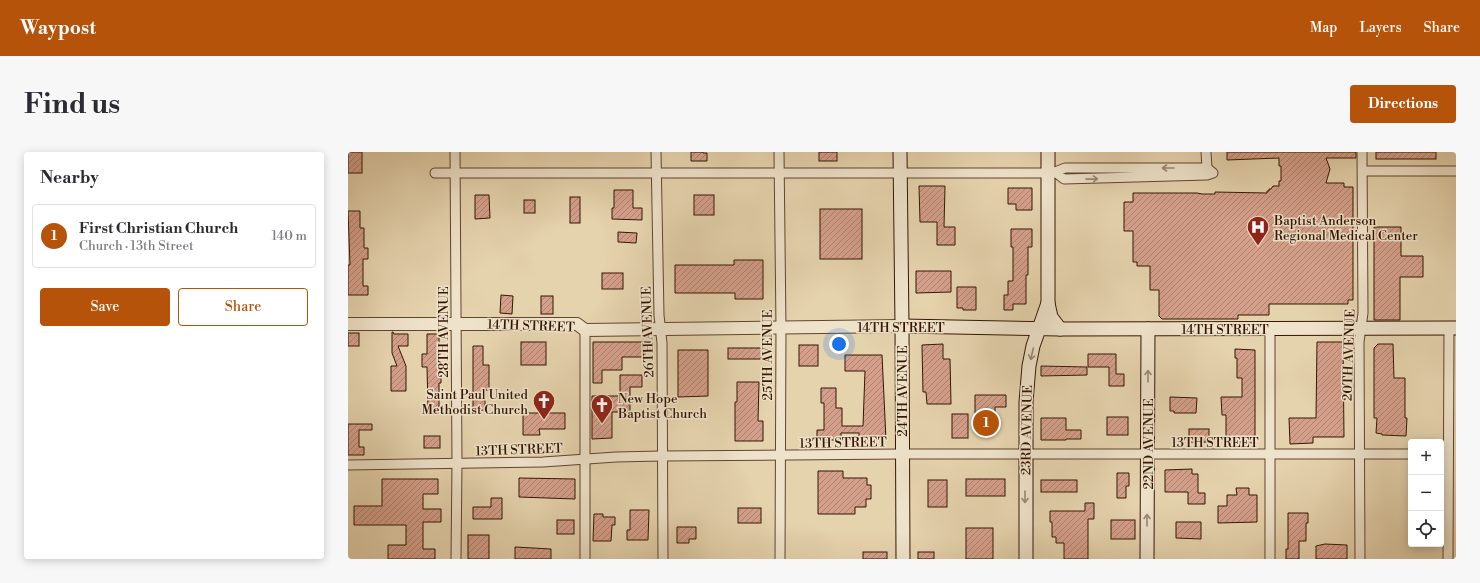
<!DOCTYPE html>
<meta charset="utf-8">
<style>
:root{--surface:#fff;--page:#f7f7f7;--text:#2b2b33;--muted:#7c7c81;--line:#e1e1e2;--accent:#b45309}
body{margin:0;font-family:"Libre Bodoni",serif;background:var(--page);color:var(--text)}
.controls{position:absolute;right:12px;bottom:12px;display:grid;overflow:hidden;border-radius:4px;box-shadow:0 2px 10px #0003}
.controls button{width:36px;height:36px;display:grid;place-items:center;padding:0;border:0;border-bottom:1px solid var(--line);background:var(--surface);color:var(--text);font:20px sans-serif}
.you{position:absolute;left:491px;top:192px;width:14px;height:14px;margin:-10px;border:3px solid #fff;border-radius:50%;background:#1a73e8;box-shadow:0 0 0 6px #1a73e833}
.badge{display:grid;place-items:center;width:26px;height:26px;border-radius:50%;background:var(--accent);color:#fff;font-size:13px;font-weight:700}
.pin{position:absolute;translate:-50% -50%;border:2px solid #fff;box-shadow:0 1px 4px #0006}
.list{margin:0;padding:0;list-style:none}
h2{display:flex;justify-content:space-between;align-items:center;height:52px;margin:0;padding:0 16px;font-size:17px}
h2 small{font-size:13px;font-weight:400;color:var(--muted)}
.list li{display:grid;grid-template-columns:26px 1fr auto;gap:12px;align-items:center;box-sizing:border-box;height:64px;margin:0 8px 8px;padding:0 8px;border:1px solid var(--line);border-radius:4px}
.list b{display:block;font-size:15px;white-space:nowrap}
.list p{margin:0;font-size:13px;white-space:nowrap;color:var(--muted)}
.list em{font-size:13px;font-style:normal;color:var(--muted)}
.actions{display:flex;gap:8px;padding:12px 16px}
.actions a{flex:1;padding:9px 0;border:1px solid var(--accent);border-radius:4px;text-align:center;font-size:14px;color:var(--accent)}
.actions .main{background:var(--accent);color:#fff}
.icon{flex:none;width:22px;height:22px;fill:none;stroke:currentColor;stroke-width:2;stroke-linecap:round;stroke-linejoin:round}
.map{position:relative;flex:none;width:1108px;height:407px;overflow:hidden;border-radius:4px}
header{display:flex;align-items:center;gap:24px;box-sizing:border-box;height:56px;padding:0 20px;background:var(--accent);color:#fff}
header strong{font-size:19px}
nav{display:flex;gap:22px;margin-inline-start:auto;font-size:14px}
.intro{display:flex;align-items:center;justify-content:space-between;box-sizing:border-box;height:96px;padding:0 24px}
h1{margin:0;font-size:28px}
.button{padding:10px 18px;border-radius:4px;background:var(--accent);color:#fff;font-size:14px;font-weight:700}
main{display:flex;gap:24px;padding:0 24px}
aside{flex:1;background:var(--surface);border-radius:4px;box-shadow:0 2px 10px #0003}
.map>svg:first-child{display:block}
.building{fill:url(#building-hatch);stroke:#351602}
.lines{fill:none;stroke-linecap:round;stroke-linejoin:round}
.minor-casing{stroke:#61452d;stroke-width:11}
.tertiary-casing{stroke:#61452d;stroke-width:14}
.secondary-casing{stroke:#351602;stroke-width:15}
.minor{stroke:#eee2ca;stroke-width:9}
.tertiary{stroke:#eee2ca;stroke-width:12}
.secondary{stroke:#eee2ca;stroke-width:13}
.oneway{stroke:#9b8670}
.labels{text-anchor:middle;stroke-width:3;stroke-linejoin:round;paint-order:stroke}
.poi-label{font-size:13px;fill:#351602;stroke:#eee2ca;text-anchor:start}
.street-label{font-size:13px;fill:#351602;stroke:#eee2ca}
</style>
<header>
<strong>Waypost</strong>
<nav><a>Map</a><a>Layers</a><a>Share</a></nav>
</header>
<div class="intro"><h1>Find us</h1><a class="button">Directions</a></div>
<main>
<aside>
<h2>Nearby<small></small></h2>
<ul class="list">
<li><span class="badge">1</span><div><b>First Christian Church</b><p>Church · 13th Street</p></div><em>140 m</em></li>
</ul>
<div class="actions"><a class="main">Save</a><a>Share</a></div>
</aside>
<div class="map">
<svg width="1108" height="407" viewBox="0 0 1108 407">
<defs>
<pattern id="building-hatch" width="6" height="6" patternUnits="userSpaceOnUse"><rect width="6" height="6" fill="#d5a08b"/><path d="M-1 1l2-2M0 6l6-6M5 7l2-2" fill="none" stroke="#ae816f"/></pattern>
</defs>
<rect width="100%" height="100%" fill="#e5d3ae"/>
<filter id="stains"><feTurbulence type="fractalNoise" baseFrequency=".005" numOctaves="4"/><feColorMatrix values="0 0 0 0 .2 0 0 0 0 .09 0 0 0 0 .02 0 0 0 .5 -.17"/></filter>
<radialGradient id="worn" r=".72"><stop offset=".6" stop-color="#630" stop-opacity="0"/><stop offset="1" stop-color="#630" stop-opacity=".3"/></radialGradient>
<g class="building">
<rect x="0" y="0" width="14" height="21"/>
<polygon points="343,0 355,0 355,1 359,1 359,9 343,9"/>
<rect x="471" y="0" width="18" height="9"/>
<polygon points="879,0 1008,0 1008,6 978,6 982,17 978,31 996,31 996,35 1005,35 1005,148 1000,148 1000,152 921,152 921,163 890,163 890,167 814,167 811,164 811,138 802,138 802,114 789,114 789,110 785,110 785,79 776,79 776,50 785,50 785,41 849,41 854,42 867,42 867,40 919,41 919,39 921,39 921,37 923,37 925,34 931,34 931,29 933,29 933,14 931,14 931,6 879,8"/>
<rect x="1028" y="0" width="60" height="7"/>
<polygon points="571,34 597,34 596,75 607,75 607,93 589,93 589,70 572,70"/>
<polygon points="660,36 684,36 684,58 668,58 668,52 660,52"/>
<polygon points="266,38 285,38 285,56 294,56 294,68 264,67 264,56 266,56"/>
<polygon points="127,43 141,43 142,66 127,67"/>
<rect x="346" y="43" width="20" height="20"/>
<rect x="222" y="45" width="10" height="26"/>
<rect x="176" y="48" width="11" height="13"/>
<rect x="472" y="57" width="42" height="50"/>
<polygon points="0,59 12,59 12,76 16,76 16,96 20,96 20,107 15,107 15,134 20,134 20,143 0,143 0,113 2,113"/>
<polygon points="1026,75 1053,75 1053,104 1075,104 1075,125 1052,125 1052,168 1026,168"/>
<polygon points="663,77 684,77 684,95 680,95 680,123 678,123 678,152 665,152 665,158 656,158 656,143 660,143 660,129 665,129 665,95 663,95"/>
<polygon points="270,80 289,81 288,91 270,90"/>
<polygon points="386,108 415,108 415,147 387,147 387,141 327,141 327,113 386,113"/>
<polygon points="568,119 603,119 603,140 568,141"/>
<rect x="254" y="121" width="21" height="16"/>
<polygon points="609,135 628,135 628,158 615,158 615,156 609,156"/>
<polygon points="153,143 165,144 164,162 152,161"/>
<rect x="193" y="144" width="12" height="18"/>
<polygon points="44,180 45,180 46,182 60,182 60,194 50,194 58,214 58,239 43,239 43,214 49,214 44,201"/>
<rect x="0" y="181" width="11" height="13"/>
<polygon points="79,182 91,182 91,202 93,202 93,231 91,231 91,257 80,257 79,215 74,215 74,202 79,202"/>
<rect x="173" y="190" width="25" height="23"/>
<polygon points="245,190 305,190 305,200 296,200 296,205 274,205 274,218 254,218 254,231 245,231"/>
<polygon points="969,190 995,190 996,285 965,285 965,291 942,292 941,266 968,266"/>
<polygon points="595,192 595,207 602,207 603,252 579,252 578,240 575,240 574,193"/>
<polygon points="1030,192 1045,192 1046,226 1057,226 1057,266 1059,266 1058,284 1034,283 1034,282 1028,281 1029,266 1026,266 1026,196"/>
<rect x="451" y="193" width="19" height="21"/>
<polygon points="125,194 135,194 135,213 141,213 141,238 137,238 137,258 125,258"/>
<rect x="380" y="196" width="34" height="11"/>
<polygon points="887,197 907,198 907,291 878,290 878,263 874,263 873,245 894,245 894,226 889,226 889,206 887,206"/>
<polygon points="330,198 360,198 360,244 330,245"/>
<polygon points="740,202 768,202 768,222 776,222 776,234 761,234 761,215 740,215"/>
<polygon points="497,203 534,203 538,288 511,288 511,281 493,281 493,288 469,288 469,278 476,278 476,251 473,251 473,236 488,236 488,256 494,256 494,274 515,274 517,219 497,219"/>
<polygon points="693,214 739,215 739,223 693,224"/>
<polygon points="272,223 294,223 294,235 282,235 282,260 264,260 264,286 244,287 244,244 272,244"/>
<polygon points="389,230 411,230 410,269 415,269 415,289 387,289 387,250 389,250"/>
<polygon points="627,243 658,243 658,255 647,255 647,261 644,261 644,281 632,281 633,261 627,261"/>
<polygon points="822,245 849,246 848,261 826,261 826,259 822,259"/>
<polygon points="175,261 217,261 217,277 191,277 192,283 175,283"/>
<rect x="604" y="262" width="16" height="24"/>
<rect x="759" y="265" width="21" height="18"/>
<polygon points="693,266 718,266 718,278 733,278 733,287 718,287 718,288 693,288"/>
<polygon points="0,272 24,272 24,278 11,278 11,295 16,295 16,303 0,303"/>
<rect x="841" y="277" width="20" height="13"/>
<rect x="76" y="284" width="16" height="12"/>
<polygon points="844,317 844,322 850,322 850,341 857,341 857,352 840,352 840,340 817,340 817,318"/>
<polygon points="470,319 495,319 495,326 519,326 519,333 523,333 523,347 518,347 518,355 507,355 507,362 470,362"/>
<polygon points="769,321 781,321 781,334 778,334 778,346 769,346"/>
<polygon points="171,326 227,327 227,347 171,345"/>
<polygon points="34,327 90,327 90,342 75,342 75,357 93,357 93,370 75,370 75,397 87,397 87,407 40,407 40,393 58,393 58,373 6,373 6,354 34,354"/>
<rect x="618" y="327" width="39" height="17"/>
<rect x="580" y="328" width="19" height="27"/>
<rect x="693" y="328" width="36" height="12"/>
<polygon points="888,336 901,336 901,343 909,343 909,370 870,371 870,354 879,354 879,343 889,343"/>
<polygon points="143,346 154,346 154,367 125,367 125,355 143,355"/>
<polygon points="737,351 746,351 746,367 740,367 740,407 716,407 716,391 708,391 708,385 704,385 704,370 702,370 702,359 737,359"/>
<rect x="390" y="356" width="23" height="15"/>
<polygon points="282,358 301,358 300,388 279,388 279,378 282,378"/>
<polygon points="940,361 960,361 960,371 958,371 958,389 951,389 951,407 938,407 938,397 940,397"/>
<polygon points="246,362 255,362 255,365 267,365 267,373 264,373 263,389 245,389"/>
<rect x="209" y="368" width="17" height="14"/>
<rect x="763" y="368" width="24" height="19"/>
<polygon points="828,370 853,370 853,387 828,386"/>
<polygon points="329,375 348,375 348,387 341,387 341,391 329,391"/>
<rect x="618" y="376" width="27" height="31"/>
<rect x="120" y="383" width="21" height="24"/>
<polygon points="977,392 999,393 999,407 968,407 968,394"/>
<polygon points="167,395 203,397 203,407 167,407"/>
<rect x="515" y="400" width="24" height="7"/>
<rect x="570" y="400" width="16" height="7"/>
</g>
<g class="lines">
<g class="minor-casing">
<g id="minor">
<polyline points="107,0 109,312 108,407"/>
<polyline points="308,0 311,163 314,191 315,407"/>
<polyline points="431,0 433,176 432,407"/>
<polyline points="858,0 859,16"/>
<polyline points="1015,19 1108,19"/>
<polyline points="87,21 700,21 707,20 717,16 859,16 865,21 859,23 716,27 707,20"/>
<polyline points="922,177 922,407"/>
<polyline points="0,313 195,310 268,305 314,304 554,302 1063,302"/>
<polyline points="237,407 237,178"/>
<polyline points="1012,407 1011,190 1015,161 1014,0"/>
<polyline points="1100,407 1101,176"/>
</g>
</g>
<g class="tertiary-casing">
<polyline id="tertiary" points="0,172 229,172 237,178 554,174"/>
</g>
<g class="secondary-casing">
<g id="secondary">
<polyline points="552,0 554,174 555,407"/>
<polyline points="700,0 700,151 703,165 712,177"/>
<polyline points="554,174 712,177 1108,176"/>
<polyline points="678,407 678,250 681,214 685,194 700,151"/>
<polyline points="799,407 800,177"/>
</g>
</g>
<use href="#minor" class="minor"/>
<use href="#tertiary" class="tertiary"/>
<use href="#secondary" class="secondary"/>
</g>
<defs><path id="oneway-shaft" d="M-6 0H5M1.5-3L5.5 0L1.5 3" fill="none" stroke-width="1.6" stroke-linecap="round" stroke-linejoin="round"/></defs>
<g class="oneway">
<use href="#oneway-shaft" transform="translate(820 16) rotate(-180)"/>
<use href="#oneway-shaft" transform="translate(744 27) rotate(-1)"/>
<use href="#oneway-shaft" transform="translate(684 202) rotate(103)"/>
<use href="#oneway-shaft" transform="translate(800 224) rotate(-90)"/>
<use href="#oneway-shaft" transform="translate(677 345) rotate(90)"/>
<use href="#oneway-shaft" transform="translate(799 368) rotate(-90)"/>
</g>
<defs>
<g id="hospital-pin" transform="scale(1.15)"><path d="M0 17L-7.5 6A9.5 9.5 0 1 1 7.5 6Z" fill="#8f2418" stroke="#eee2ca"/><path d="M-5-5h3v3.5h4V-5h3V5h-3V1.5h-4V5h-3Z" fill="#fff"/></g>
<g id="church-pin" transform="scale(1.15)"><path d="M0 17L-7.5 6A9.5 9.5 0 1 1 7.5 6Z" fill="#8f2418" stroke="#eee2ca"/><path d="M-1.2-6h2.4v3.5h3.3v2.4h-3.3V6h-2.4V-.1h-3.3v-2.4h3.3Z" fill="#fff"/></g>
</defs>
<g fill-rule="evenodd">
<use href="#hospital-pin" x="910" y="75"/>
<use href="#church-pin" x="196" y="249"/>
<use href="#church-pin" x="254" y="253"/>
</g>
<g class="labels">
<g class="poi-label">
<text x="926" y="73">Baptist Anderson<tspan x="926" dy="15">Regional Medical Center</tspan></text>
<text x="180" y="247" text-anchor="end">Saint Paul United<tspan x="180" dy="15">Methodist Church</tspan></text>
<text x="270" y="251">New Hope<tspan x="270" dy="15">Baptist Church</tspan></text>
</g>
<g class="street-label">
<text transform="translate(183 173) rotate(2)" y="5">14TH STREET</text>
<text x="553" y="180">14TH STREET</text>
<text x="877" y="182">14TH STREET</text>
<text transform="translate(95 180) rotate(-90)" y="5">28TH AVENUE</text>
<text transform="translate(299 180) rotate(-92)" y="5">26TH AVENUE</text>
<text transform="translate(419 203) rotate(-90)" y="5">25TH AVENUE</text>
<text transform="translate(1000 203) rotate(-88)" y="5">20TH AVENUE</text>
<text transform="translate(554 239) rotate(-90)" y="5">24TH AVENUE</text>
<text transform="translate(678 278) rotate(-89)" y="5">23RD AVENUE</text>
<text transform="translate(495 290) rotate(-1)" y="5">13TH STREET</text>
<text x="867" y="295">13TH STREET</text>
<text transform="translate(800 292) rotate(-90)" y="5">22ND AVENUE</text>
<text transform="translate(171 297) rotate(-2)" y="5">13TH STREET</text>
</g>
</g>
<rect width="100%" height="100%" filter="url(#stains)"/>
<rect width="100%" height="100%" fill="url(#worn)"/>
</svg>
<div class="controls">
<button>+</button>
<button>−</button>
<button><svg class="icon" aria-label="locate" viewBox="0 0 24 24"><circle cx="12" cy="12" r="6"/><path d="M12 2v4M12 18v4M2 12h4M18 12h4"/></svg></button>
</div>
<div class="you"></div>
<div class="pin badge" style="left:638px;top:271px">1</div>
</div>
</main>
